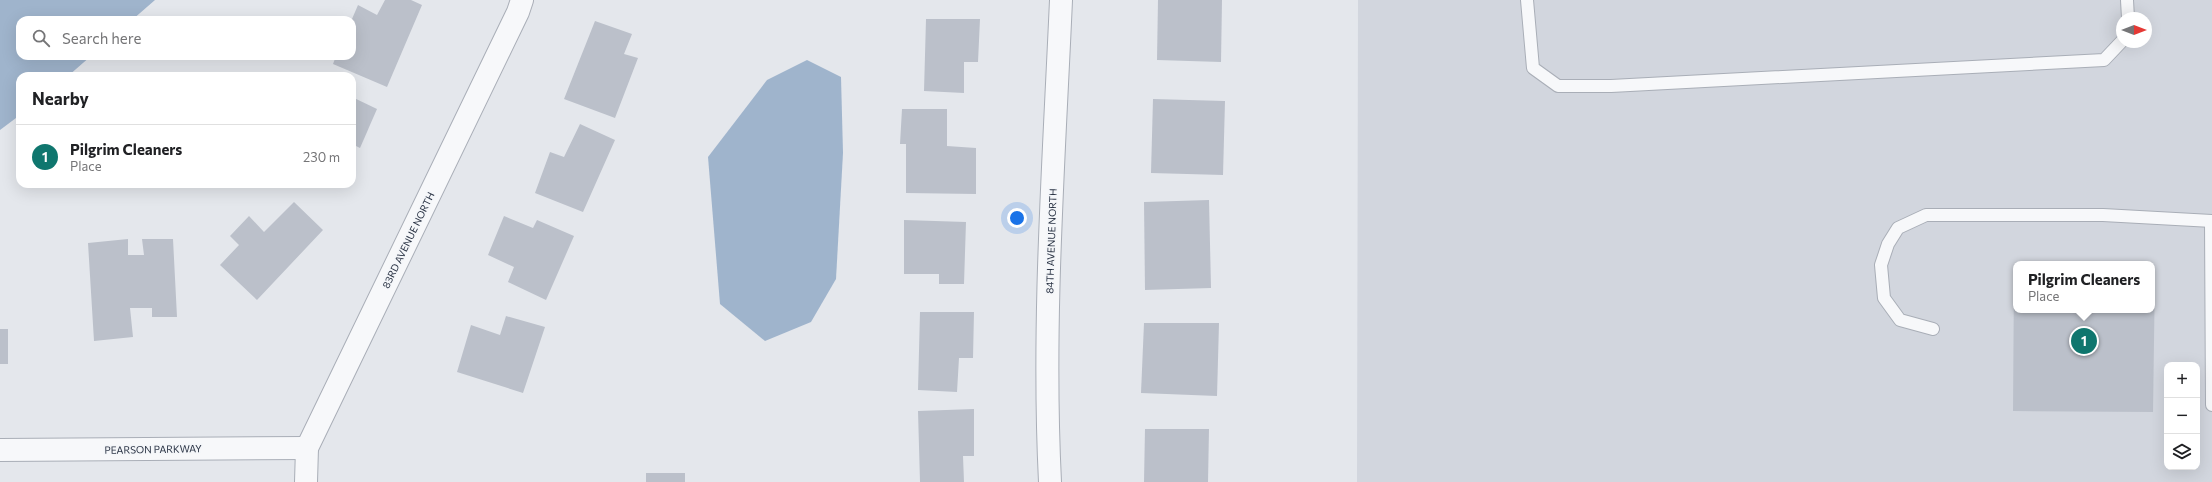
<!DOCTYPE html>
<meta charset="utf-8">
<style>
:root{--surface:#fff;--page:#f2f2f2;--text:#202124;--muted:#757577;--line:#e0e0e0;--accent:#0f766e}
body{margin:0;font-family:Commissioner,sans-serif;background:var(--page);color:var(--text)}
.controls{position:absolute;right:12px;bottom:12px;display:grid;overflow:hidden;border-radius:8px;box-shadow:0 4px 16px #0002}
.controls button{width:36px;height:36px;display:grid;place-items:center;padding:0;border:0;border-bottom:1px solid var(--line);background:var(--surface);color:var(--text);font:20px sans-serif}
.compass{position:absolute;left:2116px;top:12px;width:36px;height:36px;border-radius:50%;background:var(--surface);box-shadow:0 4px 16px #0002;rotate:90deg}
.you{position:absolute;left:1017px;top:218px;width:14px;height:14px;margin:-10px;border:3px solid #fff;border-radius:50%;background:#1a73e8;box-shadow:0 0 0 6px #1a73e833}
.badge{display:grid;place-items:center;width:26px;height:26px;border-radius:50%;background:var(--accent);color:#fff;font-size:13px;font-weight:700}
.pin{position:absolute;translate:-50% -50%;border:2px solid #fff;box-shadow:0 1px 4px #0006}
.popup{position:absolute;left:2013px;top:261px;width:142px;height:52px;box-sizing:border-box;display:grid;place-content:center;border-radius:8px;background:var(--surface);filter:drop-shadow(0 1px 3px #0005);font-size:13px;white-space:nowrap;color:var(--muted)}
.popup b{font-size:15px;color:var(--text)}
.popup::after{content:'';position:absolute;left:50%;top:100%;margin-left:-8px;border:8px solid transparent;border-top-color:var(--surface)}
.list{margin:0;padding:0;list-style:none}
h2{display:flex;justify-content:space-between;align-items:center;height:52px;margin:0;padding:0 16px;font-size:17px}
h2 small{font-size:13px;font-weight:400;color:var(--muted)}
.list li{display:grid;grid-template-columns:26px 1fr auto;gap:12px;align-items:center;box-sizing:border-box;height:64px;padding:0 16px;border-top:1px solid var(--line)}
.list b{display:block;font-size:15px;white-space:nowrap}
.list p{margin:0;font-size:13px;white-space:nowrap;color:var(--muted)}
.list em{font-size:13px;font-style:normal;color:var(--muted)}
.icon{flex:none;width:22px;height:22px;fill:none;stroke:currentColor;stroke-width:2;stroke-linecap:round;stroke-linejoin:round}
.map{position:relative;flex:none;width:2212px;height:482px;overflow:hidden}
.search{position:absolute;background:var(--surface);box-shadow:0 4px 16px #0002;left:16px;top:16px;width:340px;height:44px;display:flex;align-items:center;gap:10px;box-sizing:border-box;padding:0 14px;border-radius:12px;color:var(--muted);font-size:15px}
.panel{position:absolute;background:var(--surface);box-shadow:0 4px 16px #0002;left:16px;top:72px;width:340px;height:116px;border-radius:12px}
.map>svg:first-child{display:block}
.built{fill:#d2d6de;fill-rule:evenodd}
.water{fill:#9fb4cc}
.building{fill:#bbc0ca}
.lines{fill:none;stroke-linecap:round;stroke-linejoin:round}
.lane-casing{stroke:#a9aeb7;stroke-width:14}
.street-casing{stroke:#a9aeb7;stroke-width:24}
.lane{stroke:#f7f8fa;stroke-width:12}
.street{stroke:#f7f8fa;stroke-width:22}
.labels{text-anchor:middle;stroke-width:3;stroke-linejoin:round;paint-order:stroke}
.street-label{font-size:10px;fill:#2b3445;stroke:#f4f6f9}
</style>
<div class="map">
<svg width="2212" height="482" viewBox="0 0 2212 482">
<rect width="100%" height="100%" fill="#e4e7ec"/>
<path class="built" d="M 1358,0 L 2212,0 L 2212,482 L 1357,482 ZM 2122,18 L 2146,18 L 2146,42 L 2122,42 ZM 2016,264 L 2152,264 L 2152,310 L 2016,310 ZM 2167,365 L 2197,365 L 2197,467 L 2167,467 Z"/>
<g class="water">
<polygon points="0,0 155,0 132,20 20,20 20,56 91,56 68,76 20,76 20,115 0,130"/>
<polygon points="807,60 841,77 843,153 836,279 811,322 765,341 720,304 708,157 767,80"/>
</g>
<g class="building">
<polygon points="385,0 411,0 422,5 387,87 333,64 336,56 352,56 352,19 358,5 377,15"/>
<polygon points="1158,0 1222,0 1221,62 1157,60"/>
<polygon points="926,19 980,19 978,62 964,62 964,93 924,91"/>
<polygon points="595,21 632,34 624,54 638,58 615,118 564,99"/>
<polygon points="352,97 377,109 360,148 352,144"/>
<polygon points="1153,99 1225,101 1223,175 1151,173"/>
<polygon points="902,109 947,109 947,146 976,148 976,194 906,193 906,144 900,144"/>
<polygon points="580,124 615,140 583,212 535,193 550,152 564,157"/>
<polygon points="1209,200 1211,288 1145,290 1144,202"/>
<polygon points="294,202 323,230 257,300 220,265 239,245 230,236 249,216 264,232"/>
<polygon points="504,216 533,228 537,220 574,236 546,300 508,282 514,267 488,255"/>
<polygon points="904,220 966,222 964,284 939,284 939,274 904,274"/>
<polygon points="128,239 128,255 144,255 142,239 173,239 177,317 152,317 152,308 130,308 133,337 94,341 88,243"/>
<polygon points="2014,272 2016,272 2016,310 2152,310 2152,272 2155,272 2153,412 2013,411"/>
<polygon points="920,312 974,312 973,358 959,358 957,392 918,390"/>
<polygon points="506,316 545,327 523,393 457,372 471,325 500,335"/>
<polygon points="1144,323 1219,323 1217,396 1141,393"/>
<rect x="0" y="329" width="8" height="35"/>
<polygon points="974,409 974,456 963,456 964,482 920,482 918,411"/>
<polygon points="1145,429 1209,429 1208,482 1144,482"/>
<rect x="646" y="473" width="39" height="9"/>
</g>
<g class="lines">
<g class="lane-casing">
<g id="lane">
<polyline points="1527,0 1533,68 1558,86 1611,86 2104,60 2122,41"/>
<polyline points="2127,0 2128,18"/>
<polyline points="2211,221 2212,405"/>
<polyline points="1933,329 1900,320 1884,298 1881,265 1888,244 1898,228 1926,215 2103,215 2212,221"/>
</g>
</g>
<g class="street-casing">
<g id="street">
<polyline points="0,450 307,448"/>
<polyline points="306,482 307,448 518,12 522,0"/>
<path d="M 1050,482 C 1042,322 1054,160 1061,0"/>
</g>
</g>
<use href="#lane" class="lane"/>
<use href="#street" class="street"/>
</g>
<g class="labels">
<g class="street-label">
<text transform="translate(408 240) rotate(-64)" y="4">83RD AVENUE NORTH</text>
<text transform="translate(1051 241) rotate(-88)" y="4">84TH AVENUE NORTH</text>
<text transform="translate(153 449) rotate(-1)" y="4">PEARSON PARKWAY</text>
</g>
</g>
</svg>
<div class="controls">
<button>+</button>
<button>−</button>
<button><svg class="icon" aria-label="layers" viewBox="0 0 24 24"><path d="M12 4l9 5-9 5-9-5zM3 14l9 5 9-5"/></svg></button>
</div>
<svg class="compass" viewBox="-18 -18 36 36"><path d="M0-13l5 13h-10z" fill="#e53935"/><path d="M0 13l5-13h-10z" fill="#757577"/></svg>
<div class="you"></div>
<div class="pin badge" style="left:2084px;top:341px">1</div>
<div class="popup"><b>Pilgrim Cleaners</b>Place</div>
<div class="search"><svg class="icon" aria-label="search" viewBox="0 0 24 24"><circle cx="10" cy="10" r="6"/><path d="M15 15l6 6"/></svg>Search here</div>
<section class="panel">
<h2>Nearby<small></small></h2>
<ul class="list">
<li><span class="badge">1</span><div><b>Pilgrim Cleaners</b><p>Place</p></div><em>230 m</em></li>
</ul>
</section>
</div>
